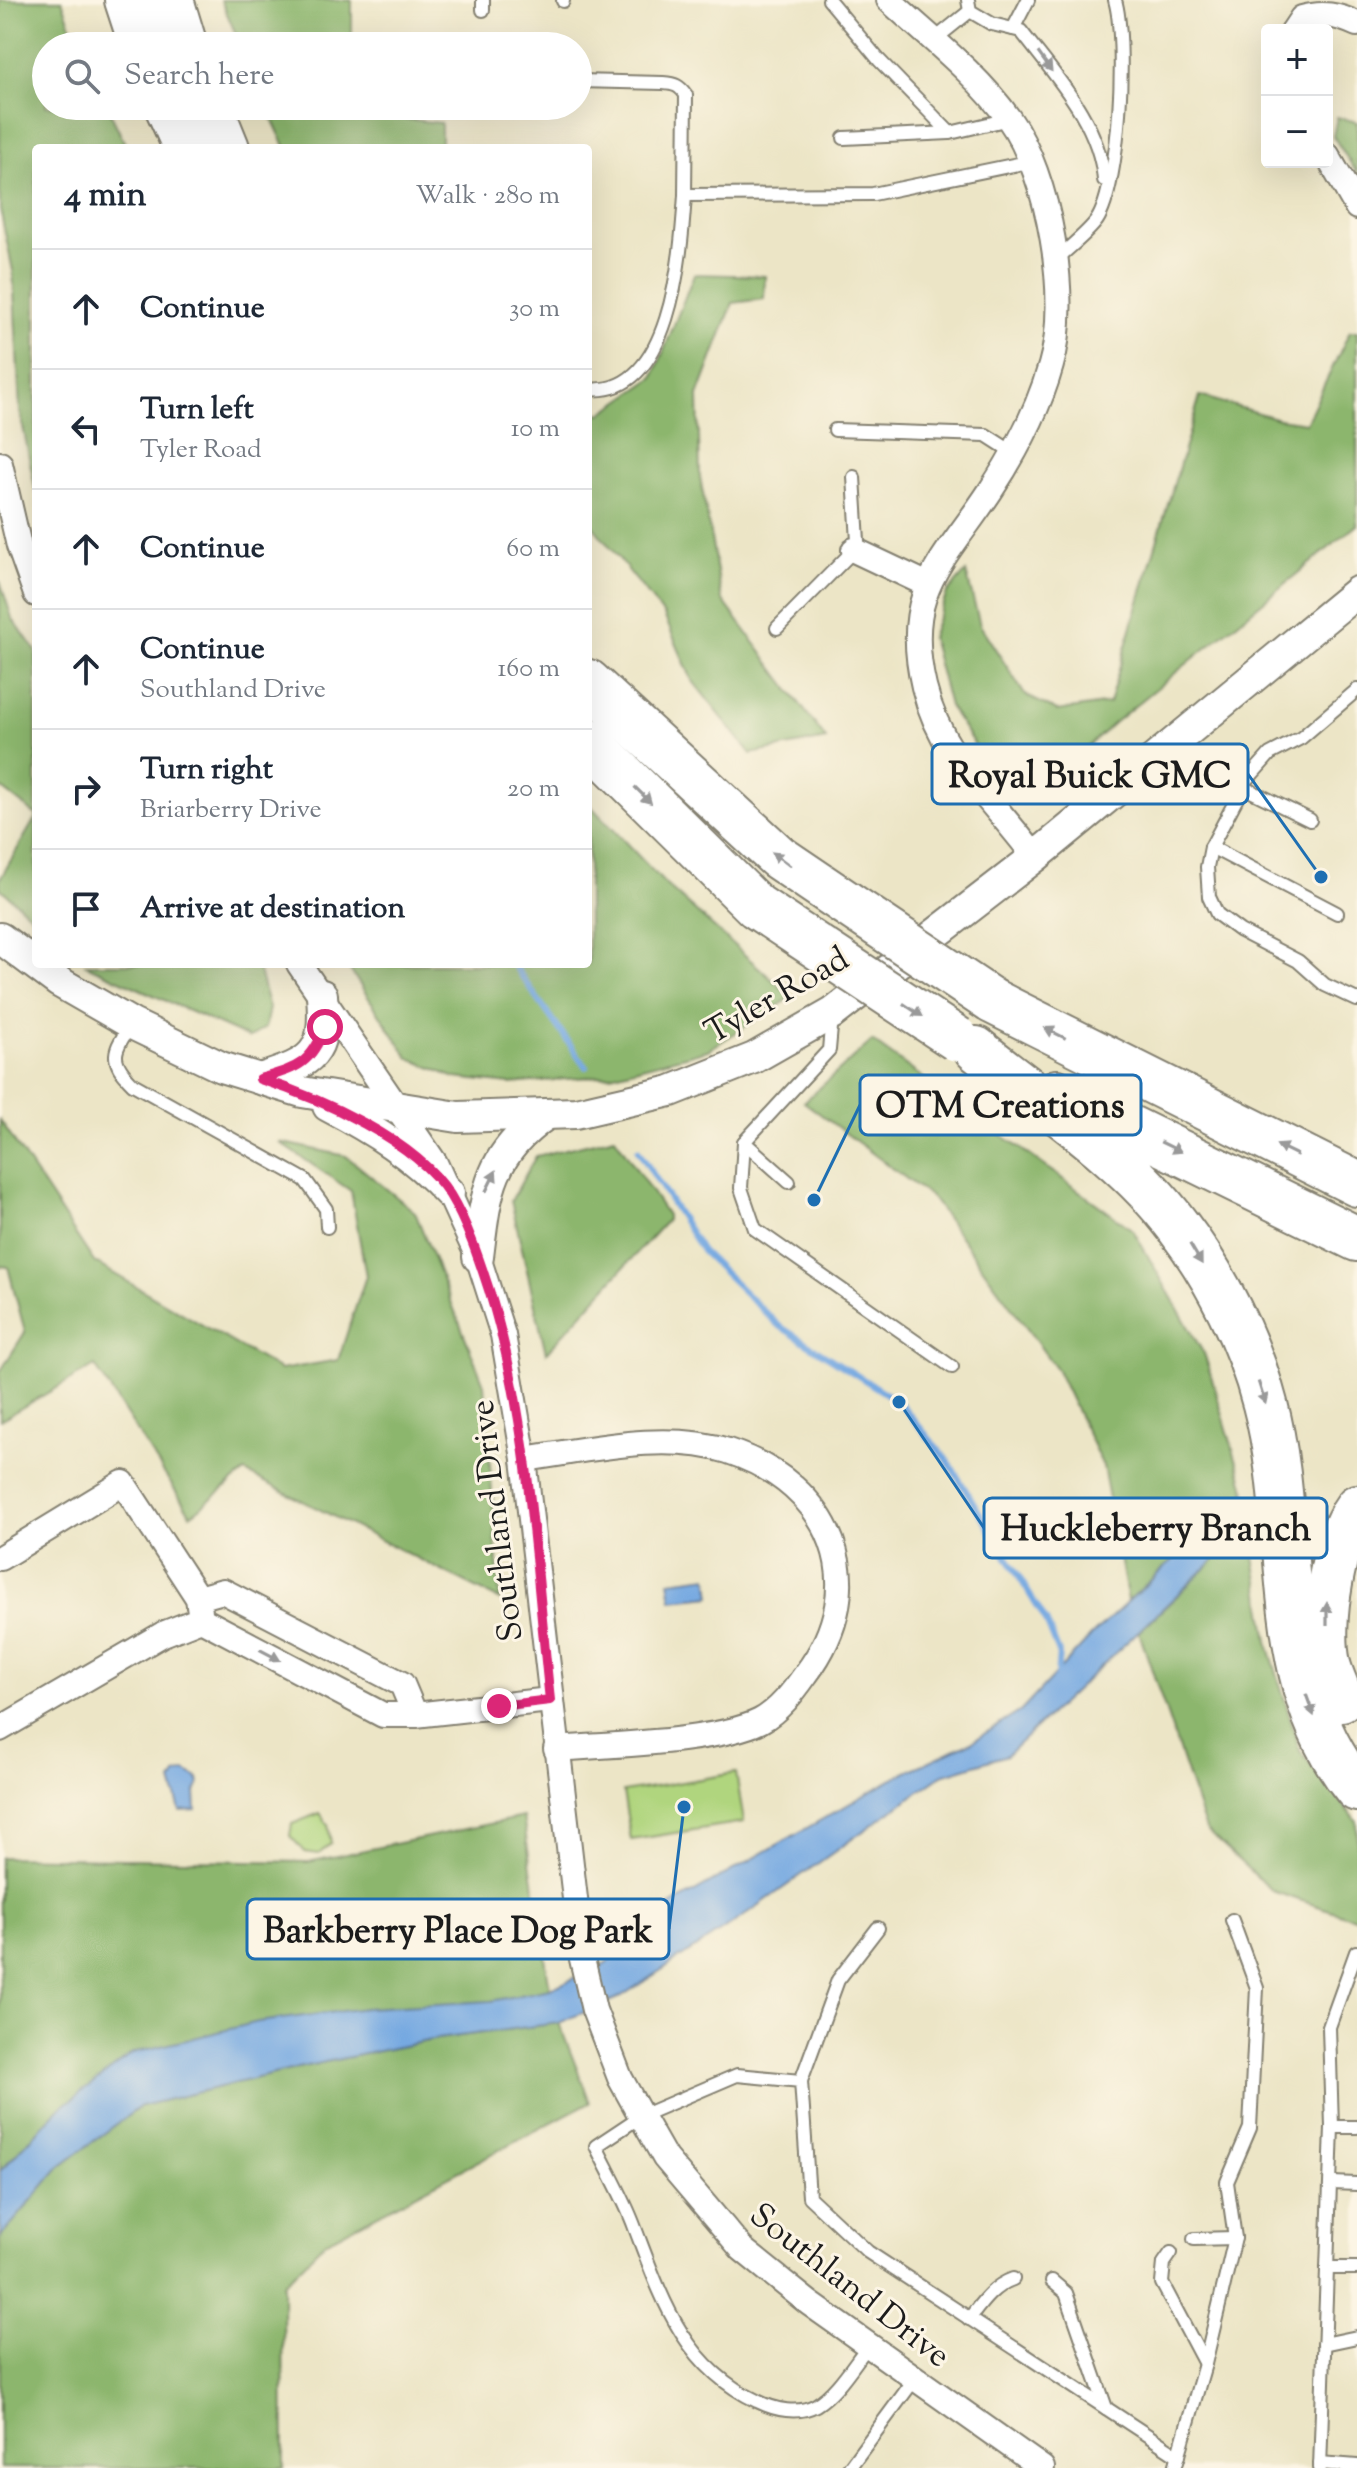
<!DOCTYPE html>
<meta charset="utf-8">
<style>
:root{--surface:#fff;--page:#f6f6f7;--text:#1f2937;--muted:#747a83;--line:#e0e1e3}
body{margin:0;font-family:"Sorts Mill Goudy",serif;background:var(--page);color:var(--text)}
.controls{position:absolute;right:24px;top:24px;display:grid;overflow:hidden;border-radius:8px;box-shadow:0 8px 32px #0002}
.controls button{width:72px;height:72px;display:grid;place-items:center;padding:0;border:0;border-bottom:2px solid var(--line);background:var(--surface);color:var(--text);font:40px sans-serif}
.stop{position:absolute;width:24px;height:24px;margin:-18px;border:6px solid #db2777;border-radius:50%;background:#fff}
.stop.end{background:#db2777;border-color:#fff;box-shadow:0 2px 8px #0008}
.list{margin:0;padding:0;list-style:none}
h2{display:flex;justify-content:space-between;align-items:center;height:104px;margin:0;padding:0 32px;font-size:34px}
h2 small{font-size:26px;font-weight:400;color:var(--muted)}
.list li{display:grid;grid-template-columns:52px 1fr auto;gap:24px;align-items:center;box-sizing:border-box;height:120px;padding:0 32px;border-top:2px solid var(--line)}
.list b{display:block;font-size:30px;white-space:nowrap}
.list p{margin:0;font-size:26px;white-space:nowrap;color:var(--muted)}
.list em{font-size:26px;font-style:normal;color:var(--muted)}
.icon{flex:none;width:44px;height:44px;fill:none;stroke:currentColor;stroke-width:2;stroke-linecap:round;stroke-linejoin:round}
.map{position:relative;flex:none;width:1357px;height:2468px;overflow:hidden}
.search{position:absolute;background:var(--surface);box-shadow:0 8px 32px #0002;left:32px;top:32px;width:560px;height:88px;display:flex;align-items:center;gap:20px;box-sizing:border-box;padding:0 28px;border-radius:44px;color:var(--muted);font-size:30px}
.panel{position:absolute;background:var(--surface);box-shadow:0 8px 32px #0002;left:32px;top:144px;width:560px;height:824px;border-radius:8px}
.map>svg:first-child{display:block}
.green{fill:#b0d57e;stroke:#66784d;stroke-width:2}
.forest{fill:#8cb66d;stroke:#546944;stroke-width:2}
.water{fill:#74a8e1;stroke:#48627e;stroke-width:2}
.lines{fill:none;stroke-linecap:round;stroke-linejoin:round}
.stream{stroke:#74a8e1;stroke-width:6}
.service-casing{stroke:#848071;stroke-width:16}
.minor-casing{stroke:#848071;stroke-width:28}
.tertiary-casing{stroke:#848071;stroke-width:34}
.motorway-casing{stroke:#848071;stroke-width:48}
.service{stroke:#fff;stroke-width:12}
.minor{stroke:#fff;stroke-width:24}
.tertiary{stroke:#fff;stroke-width:30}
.motorway{stroke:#fff;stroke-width:44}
.motorway-bridge-casing{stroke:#848071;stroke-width:48;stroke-linecap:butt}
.motorway-bridge{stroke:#fff;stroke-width:44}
.oneway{fill:#999}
.route{stroke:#db2777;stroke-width:10}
.labels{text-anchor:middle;stroke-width:6;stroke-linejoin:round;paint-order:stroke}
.street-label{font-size:34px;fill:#1c1c1c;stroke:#fcf5e5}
.leader{fill:none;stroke:#1f6fb2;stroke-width:3}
.callout-dot{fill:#1f6fb2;stroke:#fcf5e5;stroke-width:3}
.callout{fill:#fcf5e5;stroke:#1f6fb2;stroke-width:3}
.callout-label{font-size:36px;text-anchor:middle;font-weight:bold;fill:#1c1c1c}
</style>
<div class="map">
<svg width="1357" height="2468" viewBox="0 0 1357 2468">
<rect width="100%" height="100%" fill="#fcf5e5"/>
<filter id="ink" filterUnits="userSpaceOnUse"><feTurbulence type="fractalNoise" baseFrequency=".0125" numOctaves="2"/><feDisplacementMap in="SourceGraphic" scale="16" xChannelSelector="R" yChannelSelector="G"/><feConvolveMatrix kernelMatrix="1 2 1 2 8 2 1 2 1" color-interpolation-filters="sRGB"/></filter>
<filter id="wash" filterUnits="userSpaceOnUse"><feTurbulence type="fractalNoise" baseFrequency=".006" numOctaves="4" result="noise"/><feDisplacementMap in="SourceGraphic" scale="32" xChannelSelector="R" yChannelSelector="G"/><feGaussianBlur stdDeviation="1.8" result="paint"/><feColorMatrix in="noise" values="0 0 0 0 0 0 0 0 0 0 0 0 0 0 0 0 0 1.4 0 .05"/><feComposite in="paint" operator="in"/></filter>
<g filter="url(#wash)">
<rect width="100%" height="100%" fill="#ece5c6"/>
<g class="green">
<polygon points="736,1773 744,1822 631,1840 623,1792"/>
<polygon points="320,1813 328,1825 331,1843 319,1854 305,1852 290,1836 292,1824"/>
</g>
<g class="forest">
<polygon points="0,0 62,0 78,46 46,46 46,106 107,106 127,148 36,148 36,493 20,411 13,271 0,209"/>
<polygon points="221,0 352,0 352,43 384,46 241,46"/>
<polygon points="266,106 396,106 396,118 441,123 441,148 286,148"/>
<polygon points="1337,117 1357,122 1357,173 1333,136"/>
<polygon points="694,274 765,276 764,299 733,303 698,396 700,477 722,599 826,739 751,754 692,680 664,615 588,520 588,410 601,414 653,378"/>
<polygon points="1350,331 1357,331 1357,525 1114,723 1035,795 999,782 949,706 931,637 947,593 966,572 980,625 1025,695 1057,711 1109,703 1200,396 1279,419 1306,423"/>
<polygon points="0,581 12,618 36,651 36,815 0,787"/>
<polygon points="588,803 667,886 792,997 708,1050 611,1075 510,1084 455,1078 409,1058 346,964 588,964"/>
<polygon points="36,817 36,920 0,888 0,879"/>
<polygon points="84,964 257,964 269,1008 265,1028 249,1038"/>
<polygon points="872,1041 1133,1230 1205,1356 1246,1492 1128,1601 1103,1466 1057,1370 932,1198 804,1102"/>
<polygon points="0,1120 94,1262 280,1370 338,1360 366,1276 351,1191 279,1142 346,1156 415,1212 484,1384 500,1600 245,1472 191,1515 95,1366 0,1420 0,1372 25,1332 8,1267 0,1266"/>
<polygon points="615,1137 667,1215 667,1220 546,1353 511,1201 536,1156"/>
<polygon points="1249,1527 1269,1647 1300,1751 1357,1821 1357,1919 1272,1891 1206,1830 1139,1632"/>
<polygon points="523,1817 550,1989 58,2110 0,2171 0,1857 308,1862"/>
<polygon points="559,2023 590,2102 325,2242 283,2284 284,2468 0,2468 0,2238 60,2166 141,2106 311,2065 437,2039"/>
</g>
<g class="water">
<polygon points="1246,1492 1249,1527 1007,1755 942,1775 744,1916 620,1997 559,2023 437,2039 311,2065 141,2106 60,2166 0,2238 0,2171 58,2110 133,2053 258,2022 365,2008 491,2001 550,1989 606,1964 642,1922 900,1775 971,1742 1021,1711 1092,1635"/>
<polygon points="708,1576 711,1596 672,1600 669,1581"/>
<polygon points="186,1771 198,1778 199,1784 195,1792 196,1810 180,1811 172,1782 176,1775"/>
</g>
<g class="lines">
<g class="stream">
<polyline points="513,964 586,1067"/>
<polyline points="638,1150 702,1251 778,1325 899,1402 948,1461 1046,1621 1059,1653 1057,1678"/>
</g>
</g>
</g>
<g filter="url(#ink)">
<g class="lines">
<g class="service-casing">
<g id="service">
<polyline points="829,0 879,60 950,133 844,138"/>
<path d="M 968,0 L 970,11 L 992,24 L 1021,31 C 1055,76 1099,121 1104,180"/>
<polyline points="563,1 563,0"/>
<polyline points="483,10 483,0"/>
<polyline points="1013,29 1028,0"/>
<polyline points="934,40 970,11"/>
<path d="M 578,81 L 663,83 C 675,84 679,85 686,95 L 685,195 L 873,194 L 1033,161"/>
<polyline points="950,133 1009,119"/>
<path d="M 1057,259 C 1069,247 1087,234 1097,220 C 1120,185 1127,41 1115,0"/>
<path d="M 588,389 C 672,398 681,254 685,195"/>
<polyline points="835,430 986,435 1014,453"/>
<polyline points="777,628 854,550 858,541 854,477"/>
<polyline points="1357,690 1301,738 1270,754 1246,781 1211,847 1207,867 1209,897 1217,914 1240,931 1298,961 1325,985 1357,1000"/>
<polyline points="1243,787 1310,820"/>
<polyline points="1211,847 1337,913"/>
<polyline points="832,1016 829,1050 744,1142 741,1188 755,1229 952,1367"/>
<path d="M 132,1024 C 113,1051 108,1059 133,1084 L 305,1180 L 326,1209 L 327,1227"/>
<polyline points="744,1142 789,1182"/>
<polyline points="801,2081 838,1980 878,1928"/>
<polyline points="1332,2127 1329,2027 1356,1952"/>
<polyline points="1332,2183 1357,2184"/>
<polyline points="1194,2239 1235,2238"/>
<polyline points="1171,2253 1164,2263 1162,2283 1205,2364"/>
<polyline points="1327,2268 1357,2268"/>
<polyline points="1052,2281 1066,2293 1106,2408"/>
<path d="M 969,2319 C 982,2302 993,2286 1013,2279"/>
<polyline points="1324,2344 1357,2337"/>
<path d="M 868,2346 C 852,2366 838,2391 816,2405 C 798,2415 775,2410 757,2401 C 684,2367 662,2299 635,2228 C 625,2200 609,2173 596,2146 L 641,2116 L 737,2075 L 801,2081 L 809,2197 L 868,2252 L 1179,2456"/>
<polyline points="1320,2463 1357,2466"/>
<polyline points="849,2468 914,2380"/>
<polyline points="1175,2468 1205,2364 1235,2238 1227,2182 1250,2128 1257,1988 1232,1920"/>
<polyline points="1320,2468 1332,2127 1357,2127"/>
</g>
</g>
<g class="minor-casing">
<g id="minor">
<path d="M 889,0 C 929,37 977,74 1009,119 C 1049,175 1071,299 1051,365 C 1039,408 1016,452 991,490 C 944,562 901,590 924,687 C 941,758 994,801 1035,857"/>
<path d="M 1294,30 L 1302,18 C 1323,12 1337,15 1357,24"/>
<polyline points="1327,155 1357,207"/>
<polyline points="0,464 19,546 36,594"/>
<polyline points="854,550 926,584"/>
<polyline points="299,964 435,1163 478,1257 503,1335 524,1459 582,1959 594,2010 620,2078 641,2116 665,2158 742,2249 809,2303 1042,2468"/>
<path d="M 524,1459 C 588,1450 665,1431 728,1451 C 832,1485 874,1584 806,1674 C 794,1691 779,1711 760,1721 C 718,1742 606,1745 556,1749"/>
<polyline points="0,1558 123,1483 198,1598 200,1612"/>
<polyline points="198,1598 223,1591 402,1684 415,1715 383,1715 201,1619"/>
<polyline points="415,1715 550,1700"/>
<polyline points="0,1729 163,1634 201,1619"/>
</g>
</g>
<g class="tertiary-casing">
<g id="tertiary">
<polyline points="0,938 59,982 132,1024 221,1067 302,1092 458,1117 576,1113 671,1091 754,1058 833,1013 1035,857 1357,592"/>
<path d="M 260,1079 C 313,1062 327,1055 322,995"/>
<path d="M 328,1106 C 374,1130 414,1155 449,1193"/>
<path d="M 478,1257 C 486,1191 489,1154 547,1114"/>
</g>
</g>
<g class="motorway-casing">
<g id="motorway">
<polyline points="127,0 142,46"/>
<polyline points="171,0 185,46"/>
<polyline points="167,106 186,148"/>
<polyline points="210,106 227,148"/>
<polyline points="588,682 778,857 846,903"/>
<polyline points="588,740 756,906 801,936"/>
<polyline points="992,1001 1357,1184"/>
<path d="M 976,1049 C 1044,1104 1125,1155 1177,1225 C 1216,1276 1249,1342 1265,1404 C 1299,1530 1267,1682 1357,1789"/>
<polyline points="1057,1092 1357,1239"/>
<path d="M 1341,1699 C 1337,1688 1331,1676 1328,1664 C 1319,1623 1333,1540 1357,1507"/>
</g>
</g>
<use href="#service" class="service"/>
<use href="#minor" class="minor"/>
<use href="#tertiary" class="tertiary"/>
<use href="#motorway" class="motorway"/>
<g class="motorway-bridge-casing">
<g id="motorway-bridge">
<polyline points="846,903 992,1001"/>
<polyline points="801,936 957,1039"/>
</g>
</g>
<use href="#motorway-bridge" class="motorway-bridge"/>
</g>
<defs><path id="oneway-solid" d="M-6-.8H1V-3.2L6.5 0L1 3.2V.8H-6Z" transform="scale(2)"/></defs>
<g class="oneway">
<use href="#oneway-solid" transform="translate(1045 62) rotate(54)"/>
<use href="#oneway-solid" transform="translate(643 795) rotate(45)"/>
<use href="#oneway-solid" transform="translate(781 859) rotate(-143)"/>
<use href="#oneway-solid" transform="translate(913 1010) rotate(33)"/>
<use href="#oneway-solid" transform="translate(1055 1033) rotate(-153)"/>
<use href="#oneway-solid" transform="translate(1171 1147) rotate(26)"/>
<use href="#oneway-solid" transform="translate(1287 1150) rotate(-154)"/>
<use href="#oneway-solid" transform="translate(491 1181) rotate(-64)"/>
<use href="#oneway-solid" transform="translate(1196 1254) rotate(59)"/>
<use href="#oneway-solid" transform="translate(1262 1393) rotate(72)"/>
<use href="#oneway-solid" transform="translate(1327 1614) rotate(-90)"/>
<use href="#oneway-solid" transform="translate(270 1655) rotate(28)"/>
<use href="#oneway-solid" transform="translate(1310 1705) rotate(70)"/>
</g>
</g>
<g class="lines" filter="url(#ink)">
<path class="route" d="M 325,1027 C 311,1065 296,1068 260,1079 C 319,1098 416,1140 450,1195 C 467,1223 479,1259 489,1290 C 530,1421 535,1564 550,1700 L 499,1706"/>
</g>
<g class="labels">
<g class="street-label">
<text transform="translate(776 994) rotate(-30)" y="12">Tyler Road</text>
<text transform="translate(495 1521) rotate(-97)" y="12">Southland Drive</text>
<text transform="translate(851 2284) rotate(38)" y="12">Southland Drive</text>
</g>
</g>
<path class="leader" d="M1321 877L1248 774M814 1200L860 1105M899 1402L984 1528M684 1807L669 1929"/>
<g class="callout-dot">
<circle cx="1321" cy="877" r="8"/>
<circle cx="814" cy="1200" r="8"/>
<circle cx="899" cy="1402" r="8"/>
<circle cx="684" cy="1807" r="8"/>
</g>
<g class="callout">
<rect x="932" y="744" width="316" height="60" rx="8"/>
<rect x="860" y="1075" width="281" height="60" rx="8"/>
<rect x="984" y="1498" width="343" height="60" rx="8"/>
<rect x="247" y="1899" width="422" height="60" rx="8"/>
</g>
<g class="callout-label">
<text x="1090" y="787">Royal Buick GMC</text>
<text x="1000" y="1117">OTM Creations</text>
<text x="1156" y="1540">Huckleberry Branch</text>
<text x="458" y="1942">Barkberry Place Dog Park</text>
</g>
</svg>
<div class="controls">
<button>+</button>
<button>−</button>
</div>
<div class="stop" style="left:325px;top:1027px"></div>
<div class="stop end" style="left:499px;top:1706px"></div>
<div class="search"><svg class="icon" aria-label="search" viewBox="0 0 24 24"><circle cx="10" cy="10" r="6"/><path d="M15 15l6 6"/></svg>Search here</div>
<section class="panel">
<h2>4 min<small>Walk · 280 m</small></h2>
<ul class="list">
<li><svg class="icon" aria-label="ahead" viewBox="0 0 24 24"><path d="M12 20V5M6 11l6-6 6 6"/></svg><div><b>Continue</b></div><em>30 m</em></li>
<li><svg class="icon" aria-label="left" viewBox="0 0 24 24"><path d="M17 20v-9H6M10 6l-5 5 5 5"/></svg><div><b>Turn left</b><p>Tyler Road</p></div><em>10 m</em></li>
<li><svg class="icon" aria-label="ahead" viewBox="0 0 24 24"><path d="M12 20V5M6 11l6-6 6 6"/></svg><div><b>Continue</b></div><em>60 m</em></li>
<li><svg class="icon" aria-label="ahead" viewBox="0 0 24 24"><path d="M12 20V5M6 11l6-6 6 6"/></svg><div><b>Continue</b><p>Southland Drive</p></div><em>160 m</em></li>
<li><svg class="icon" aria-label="right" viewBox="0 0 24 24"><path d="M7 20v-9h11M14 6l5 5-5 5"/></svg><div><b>Turn right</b><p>Briarberry Drive</p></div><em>20 m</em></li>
<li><svg class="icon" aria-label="arrive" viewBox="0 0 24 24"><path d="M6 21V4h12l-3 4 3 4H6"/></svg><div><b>Arrive at destination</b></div></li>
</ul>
</section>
</div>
